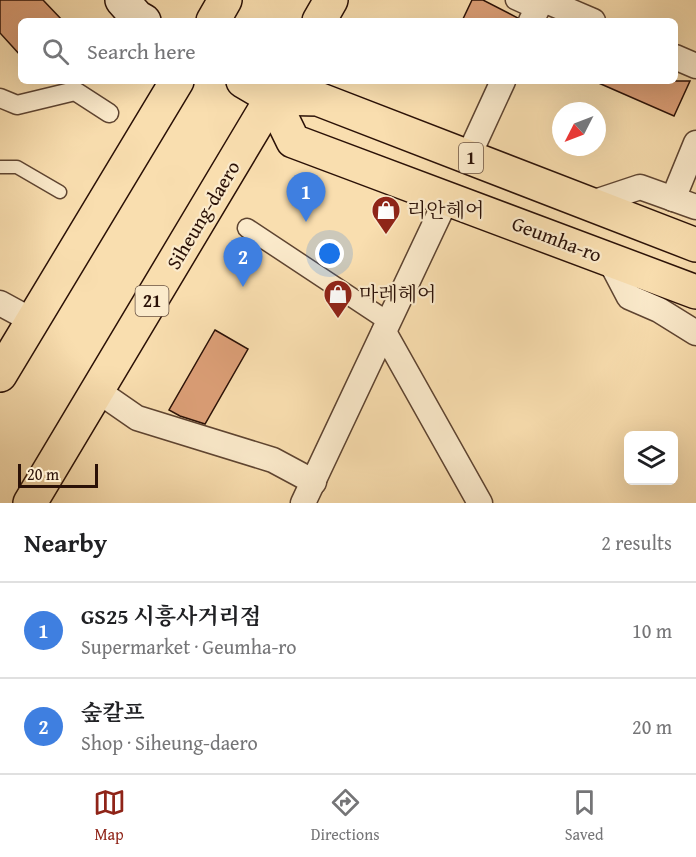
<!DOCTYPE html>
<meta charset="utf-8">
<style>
:root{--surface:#fff;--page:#f2f2f2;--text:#202124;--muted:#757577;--line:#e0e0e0;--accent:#8f2418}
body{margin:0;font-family:"Gentium Book Plus","Noto Serif KR",serif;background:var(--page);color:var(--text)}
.controls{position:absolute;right:18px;bottom:18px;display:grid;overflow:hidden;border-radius:9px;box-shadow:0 6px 24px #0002}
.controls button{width:54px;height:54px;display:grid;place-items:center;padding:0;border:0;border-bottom:2px solid var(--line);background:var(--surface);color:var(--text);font:30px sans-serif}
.compass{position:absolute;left:552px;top:102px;width:54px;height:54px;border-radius:50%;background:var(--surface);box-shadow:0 6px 24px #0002;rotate:228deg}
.scale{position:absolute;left:18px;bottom:15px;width:80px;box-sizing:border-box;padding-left:6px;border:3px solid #2b1107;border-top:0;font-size:16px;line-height:21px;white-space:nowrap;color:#2b1107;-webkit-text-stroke:4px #fbeacb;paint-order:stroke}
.you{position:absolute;left:330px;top:254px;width:21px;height:21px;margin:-15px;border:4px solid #fff;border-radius:50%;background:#1a73e8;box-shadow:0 0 0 9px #1a73e833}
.badge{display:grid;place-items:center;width:39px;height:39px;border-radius:50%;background:var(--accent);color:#fff;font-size:20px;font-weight:700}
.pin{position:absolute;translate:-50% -50px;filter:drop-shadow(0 2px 3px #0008)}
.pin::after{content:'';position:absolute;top:32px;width:21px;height:18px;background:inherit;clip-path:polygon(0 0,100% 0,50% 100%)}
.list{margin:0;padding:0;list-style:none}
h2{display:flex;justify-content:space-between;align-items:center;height:78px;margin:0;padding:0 24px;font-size:26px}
h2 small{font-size:20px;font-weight:400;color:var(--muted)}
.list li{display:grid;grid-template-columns:39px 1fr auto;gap:18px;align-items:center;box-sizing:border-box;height:96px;padding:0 24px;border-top:2px solid var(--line)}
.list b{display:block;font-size:22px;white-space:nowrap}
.list p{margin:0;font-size:20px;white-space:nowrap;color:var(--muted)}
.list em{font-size:20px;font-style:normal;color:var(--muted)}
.icon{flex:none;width:33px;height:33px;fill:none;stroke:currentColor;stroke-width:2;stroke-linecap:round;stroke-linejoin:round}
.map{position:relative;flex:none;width:696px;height:503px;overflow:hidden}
.search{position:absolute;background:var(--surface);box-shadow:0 6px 24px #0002;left:18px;right:18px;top:18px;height:66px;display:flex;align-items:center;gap:15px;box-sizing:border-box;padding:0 21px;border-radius:9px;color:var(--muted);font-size:22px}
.sheet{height:270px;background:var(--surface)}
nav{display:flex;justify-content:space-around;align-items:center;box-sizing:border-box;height:84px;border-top:2px solid var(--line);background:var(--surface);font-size:16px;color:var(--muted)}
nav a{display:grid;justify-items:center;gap:3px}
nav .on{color:var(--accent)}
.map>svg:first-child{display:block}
.building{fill:#dc9f77;stroke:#2b1107;stroke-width:1.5}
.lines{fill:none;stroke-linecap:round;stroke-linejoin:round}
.service-casing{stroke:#5e4431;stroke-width:15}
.pedestrian-casing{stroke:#5e4431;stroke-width:21}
.minor-casing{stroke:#5e4431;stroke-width:27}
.secondary-casing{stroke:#2b1107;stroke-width:36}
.primary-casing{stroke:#2b1107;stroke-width:36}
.service{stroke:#fbeacb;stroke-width:12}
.pedestrian{stroke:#fbeacb;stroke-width:18}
.minor{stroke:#fbeacb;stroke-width:24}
.secondary{stroke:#fbeacb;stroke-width:33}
.primary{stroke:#f9deaf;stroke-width:33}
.labels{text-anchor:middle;stroke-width:4.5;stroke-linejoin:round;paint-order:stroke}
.shield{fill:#fbeacb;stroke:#695242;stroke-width:1.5}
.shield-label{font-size:18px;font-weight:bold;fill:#2b1107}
.poi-label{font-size:20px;fill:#2b1107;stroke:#fbeacb;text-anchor:start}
.street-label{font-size:20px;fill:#2b1107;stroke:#fbeacb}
</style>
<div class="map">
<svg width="696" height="503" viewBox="0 0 696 503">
<rect width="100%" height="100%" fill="#f9deaf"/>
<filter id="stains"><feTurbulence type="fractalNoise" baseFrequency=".00333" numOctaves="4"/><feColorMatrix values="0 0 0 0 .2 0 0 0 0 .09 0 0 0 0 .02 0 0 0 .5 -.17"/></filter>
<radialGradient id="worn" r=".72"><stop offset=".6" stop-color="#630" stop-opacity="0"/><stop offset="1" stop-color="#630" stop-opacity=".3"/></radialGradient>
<g class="building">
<polygon points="0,0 43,0 63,21 21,21 21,56 0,33"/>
<polygon points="472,0 483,0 518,18 517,21 462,21"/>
<polygon points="594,81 690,81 674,116"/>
<polygon points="215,330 248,349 205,424 180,416 169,410"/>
</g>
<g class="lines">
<g class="service-casing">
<polyline id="service" points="0,167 17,167 60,192"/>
</g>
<g class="pedestrian-casing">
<g id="pedestrian">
<polyline points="515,0 537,10"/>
<polyline points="0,98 17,105 75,91 109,113"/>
<polyline points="247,228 389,322"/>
</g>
</g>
<g class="minor-casing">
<g id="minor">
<polyline points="544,0 593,21"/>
<polyline points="531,21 542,0"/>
<polyline points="675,57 696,66"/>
<polyline points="468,157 503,81"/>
<polyline points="673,199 696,143"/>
<polyline points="589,204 640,187 696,207"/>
<polyline points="609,259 629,297 659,310 696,333"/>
<polyline points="0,303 33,321"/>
<polyline points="384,332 480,503"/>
<polyline points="98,391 137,418 273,460 314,482"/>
<polyline points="303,503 447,198"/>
</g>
</g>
<g class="secondary-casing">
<polyline id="secondary" points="122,0 137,17 144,21"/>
</g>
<g class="primary-casing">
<g id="primary">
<polyline points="213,21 225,0"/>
<polyline points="319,21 331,0"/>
<polyline points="243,81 272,98 318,99 696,245"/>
<polyline points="272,98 293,141 696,292"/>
<polyline points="0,375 177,81"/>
<polyline points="30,503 282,81"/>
</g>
</g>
<use href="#service" class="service"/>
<use href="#pedestrian" class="pedestrian"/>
<use href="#minor" class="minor"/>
<use href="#secondary" class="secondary"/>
<use href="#primary" class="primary"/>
</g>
<defs>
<g id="shop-pin" transform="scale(1.5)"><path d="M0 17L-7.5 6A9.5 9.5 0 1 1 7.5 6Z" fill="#8f2418" stroke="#fbeacb"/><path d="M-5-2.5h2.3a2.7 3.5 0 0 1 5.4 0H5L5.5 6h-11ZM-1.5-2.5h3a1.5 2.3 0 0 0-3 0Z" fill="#fff"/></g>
</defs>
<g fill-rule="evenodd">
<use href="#shop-pin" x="386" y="210"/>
<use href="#shop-pin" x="338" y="294"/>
</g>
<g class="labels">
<g class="shield">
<rect x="459" y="143" width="24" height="30" rx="4.5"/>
<rect x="135.5" y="286" width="33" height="30" rx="4.5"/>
</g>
<g class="shield-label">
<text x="471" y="164">1</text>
<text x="152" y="307">21</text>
</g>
<g class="poi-label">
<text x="407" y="217">리안헤어</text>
<text x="359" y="301">마레헤어</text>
</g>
<g class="street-label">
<text transform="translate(203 215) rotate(-59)" y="7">Siheung-daero</text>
<text transform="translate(557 239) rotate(21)" y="7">Geumha-ro</text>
</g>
</g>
<rect width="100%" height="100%" filter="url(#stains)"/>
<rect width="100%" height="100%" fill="url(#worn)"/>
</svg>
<div class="controls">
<button><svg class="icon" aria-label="layers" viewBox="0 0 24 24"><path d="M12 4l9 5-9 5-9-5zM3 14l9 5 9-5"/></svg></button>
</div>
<svg class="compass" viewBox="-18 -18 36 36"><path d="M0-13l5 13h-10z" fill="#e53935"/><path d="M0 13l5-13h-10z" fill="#757577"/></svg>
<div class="scale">20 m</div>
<div class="you"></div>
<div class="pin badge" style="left:306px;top:222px;background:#3f7fe0">1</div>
<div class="pin badge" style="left:243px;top:287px;background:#3f7fe0">2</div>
<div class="search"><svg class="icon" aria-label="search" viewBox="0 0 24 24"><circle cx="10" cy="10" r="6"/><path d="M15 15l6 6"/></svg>Search here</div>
</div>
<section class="sheet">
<h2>Nearby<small>2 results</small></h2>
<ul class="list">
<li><span class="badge" style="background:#3f7fe0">1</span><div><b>GS25 시흥사거리점</b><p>Supermarket · Geumha-ro</p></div><em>10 m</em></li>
<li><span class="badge" style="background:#3f7fe0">2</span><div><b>숲칼프</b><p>Shop · Siheung-daero</p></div><em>20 m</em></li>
</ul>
</section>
<nav>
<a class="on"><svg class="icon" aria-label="map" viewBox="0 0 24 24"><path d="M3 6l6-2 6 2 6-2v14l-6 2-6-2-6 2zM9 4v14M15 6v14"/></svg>Map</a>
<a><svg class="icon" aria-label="directions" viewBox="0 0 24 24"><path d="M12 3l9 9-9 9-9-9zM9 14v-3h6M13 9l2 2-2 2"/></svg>Directions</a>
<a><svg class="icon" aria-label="saved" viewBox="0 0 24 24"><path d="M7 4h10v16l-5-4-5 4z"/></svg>Saved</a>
</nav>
